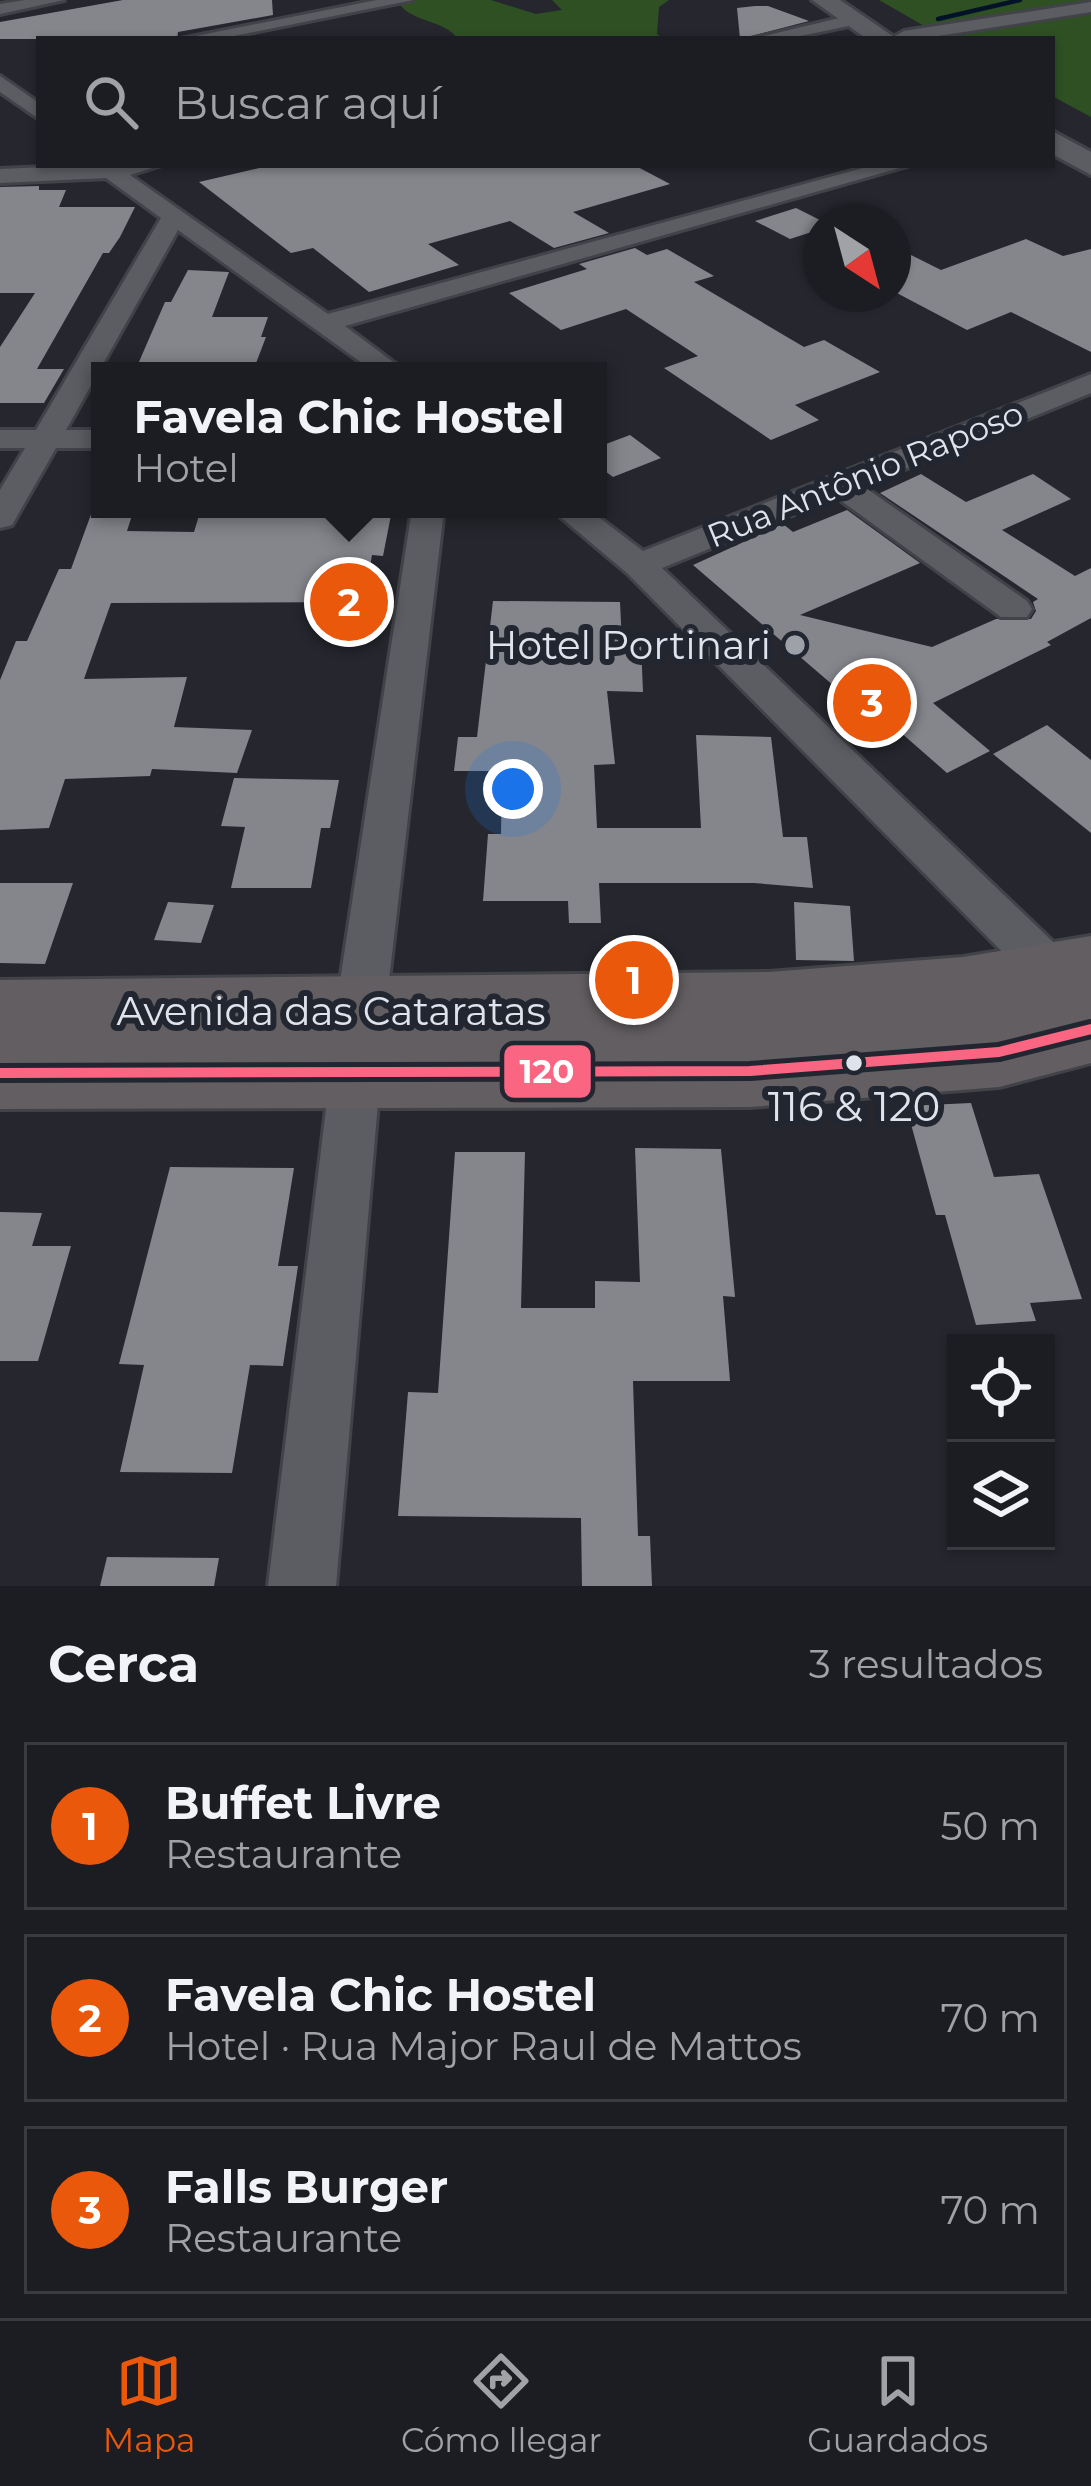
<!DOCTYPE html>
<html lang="es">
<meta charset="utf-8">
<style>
:root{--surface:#1c1d22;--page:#25262a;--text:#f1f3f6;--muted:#a0a2a5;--line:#3a3b40;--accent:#ea580c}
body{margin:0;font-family:Montserrat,sans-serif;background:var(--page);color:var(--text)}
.controls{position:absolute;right:36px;bottom:36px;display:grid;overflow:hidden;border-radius:0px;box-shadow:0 3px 9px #0004}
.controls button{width:108px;height:108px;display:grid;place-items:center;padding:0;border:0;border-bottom:3px solid var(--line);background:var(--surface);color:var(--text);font:60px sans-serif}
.compass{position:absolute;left:803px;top:204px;width:108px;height:108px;border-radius:50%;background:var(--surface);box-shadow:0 3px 9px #0004;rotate:144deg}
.you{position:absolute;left:513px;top:789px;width:42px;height:42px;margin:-30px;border:9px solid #fff;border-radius:50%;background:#1a73e8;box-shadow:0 0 0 18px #1a73e833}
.badge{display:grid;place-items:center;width:78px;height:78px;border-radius:50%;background:var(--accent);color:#fff;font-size:39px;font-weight:700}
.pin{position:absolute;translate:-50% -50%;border:6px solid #fff;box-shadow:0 3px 12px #0006}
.popup{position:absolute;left:91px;top:362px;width:516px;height:156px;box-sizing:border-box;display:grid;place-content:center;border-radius:0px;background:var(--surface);filter:drop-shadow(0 3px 9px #0005);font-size:39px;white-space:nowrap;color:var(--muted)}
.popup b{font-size:45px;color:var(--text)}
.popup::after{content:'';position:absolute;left:50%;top:100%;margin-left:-24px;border:24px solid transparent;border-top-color:var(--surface)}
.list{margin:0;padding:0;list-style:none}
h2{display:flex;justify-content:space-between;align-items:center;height:156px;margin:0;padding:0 48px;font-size:51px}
h2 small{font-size:39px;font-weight:400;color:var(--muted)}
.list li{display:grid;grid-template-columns:78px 1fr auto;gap:36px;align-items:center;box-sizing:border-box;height:168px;margin:0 24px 24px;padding:0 24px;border:3px solid var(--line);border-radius:0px}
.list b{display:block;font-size:45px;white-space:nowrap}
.list p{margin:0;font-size:39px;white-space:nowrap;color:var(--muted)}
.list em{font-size:39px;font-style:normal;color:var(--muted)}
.icon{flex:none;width:66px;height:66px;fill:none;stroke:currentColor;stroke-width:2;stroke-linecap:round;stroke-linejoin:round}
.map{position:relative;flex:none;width:1091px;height:1586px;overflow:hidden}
.search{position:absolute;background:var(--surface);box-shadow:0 3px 9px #0004;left:36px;right:36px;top:36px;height:132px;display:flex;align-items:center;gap:30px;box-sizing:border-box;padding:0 42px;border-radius:0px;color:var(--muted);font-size:45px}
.sheet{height:732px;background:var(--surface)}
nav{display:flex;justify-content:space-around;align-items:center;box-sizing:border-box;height:168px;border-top:3px solid var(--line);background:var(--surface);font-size:33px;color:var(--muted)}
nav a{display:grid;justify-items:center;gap:6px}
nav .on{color:var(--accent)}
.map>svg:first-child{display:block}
.forest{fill:#2e5023}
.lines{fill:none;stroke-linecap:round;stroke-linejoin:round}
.stream{stroke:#031228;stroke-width:4.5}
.building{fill:#84868c}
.street-casing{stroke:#424349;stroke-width:6}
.secondary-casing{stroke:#424349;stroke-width:6}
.primary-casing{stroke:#424349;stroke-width:6}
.street{fill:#5c5d63;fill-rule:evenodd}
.secondary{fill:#5c5d63;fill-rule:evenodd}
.primary{fill:#625e61;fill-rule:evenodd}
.bus-1-casing{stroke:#222631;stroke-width:20}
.bus-1{stroke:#fa6682;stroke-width:10}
.poi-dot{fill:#9fa1a9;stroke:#222631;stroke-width:4.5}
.bus-dot{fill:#e0e3eb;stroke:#222631;stroke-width:4.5}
.labels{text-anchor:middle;stroke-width:12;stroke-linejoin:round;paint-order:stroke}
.far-street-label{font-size:33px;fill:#e0e3eb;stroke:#222631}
.poi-label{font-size:39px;fill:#e0e3eb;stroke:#222631;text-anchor:end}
.street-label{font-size:39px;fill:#e0e3eb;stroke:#222631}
.near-bus-label{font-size:42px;fill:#e0e3eb;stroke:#222631}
.line-badge{stroke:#222631;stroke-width:4.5}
.badge-label{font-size:33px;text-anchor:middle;font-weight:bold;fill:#fff}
</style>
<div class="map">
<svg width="1091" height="1586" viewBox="0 0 1091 1586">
<rect width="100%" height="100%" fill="#26272e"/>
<g class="forest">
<path d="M 416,0 L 491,0 L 536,14 L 562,10 L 552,0 L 669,0 L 659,7 L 657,34 L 664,39 L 458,39 C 445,20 414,23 399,4 Z"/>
<polygon points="879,0 1091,0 1091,117 1052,96 1052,39 947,39"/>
</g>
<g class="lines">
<polyline class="stream" points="938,19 1020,0"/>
</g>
<g class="building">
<polygon points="123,0 272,0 273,15 178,32 177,39 0,39 0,22"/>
<polygon points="755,6 768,6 809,21 740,39 737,8"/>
<polygon points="272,165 634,165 670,184 573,212 609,233 554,248 510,221 428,244 459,265 369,292 313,248 291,253 199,182"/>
<polygon points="39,186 39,190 66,190 59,207 135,207 120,237 109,253 103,253 37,369 64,369 44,403 0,403 0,347 35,293 0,293 0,187"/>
<polygon points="796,208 824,222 821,229 790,239 755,221"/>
<polygon points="1026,239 1063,256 1091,249 1091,352 1011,312 967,330 893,291 893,246 941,270"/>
<polygon points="635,248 647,255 667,249 714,276 694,282 804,347 824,340 880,372 795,405 819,420 771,440 664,368 698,356 626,309 561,330 509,293 587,269 579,264"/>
<polygon points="188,270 229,272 212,317 268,317 261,337 266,337 253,371 135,371 165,302 171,302"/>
<polygon points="630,435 661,458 613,477 598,466 598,447"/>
<polygon points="921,474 966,502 1033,474 1071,499 1002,530 1075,576 1091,568 1091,618 1047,642 1051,645 933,703 990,751 947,773 891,724 883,728 693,565 783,524 793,532 847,510 920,563 800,615 932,647 996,619 1031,619 1036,611 1033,602 1038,599 880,493"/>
<polygon points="93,509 134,509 127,531 194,532 201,509 343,509 343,514 391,515 383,556 372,555 364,602 111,603 84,679 187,677 174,727 252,730 237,773 152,769 150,776 65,779 49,828 0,830 0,680 16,641 27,641 59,569 71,569"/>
<polygon points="493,601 620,602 622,644 641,644 643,692 607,691 615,764 594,765 597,828 701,828 696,735 771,737 783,837 807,837 813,888 754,883 599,883 601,923 569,923 568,901 483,901 488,834 501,834 502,771 454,771 458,737 477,737"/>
<polygon points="1047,725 1091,760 1091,833 993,754"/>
<polygon points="234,778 339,780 330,828 321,828 311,888 231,888 245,827 221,826"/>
<polygon points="0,883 73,883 45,964 0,963"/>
<polygon points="168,902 214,905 201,943 154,940"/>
<polygon points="794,902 850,906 854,961 796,960"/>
<polygon points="971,1103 994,1177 1039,1174 1082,1299 1030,1303 1036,1321 976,1325 945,1215 936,1215 906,1106"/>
<polygon points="635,1148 721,1149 735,1297 723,1296 730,1381 633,1381 638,1536 650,1536 652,1586 582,1586 581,1518 398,1516 408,1392 438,1393 455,1152 525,1152 521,1308 595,1308 595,1281 640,1282"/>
<polygon points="170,1167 294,1168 278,1266 298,1266 283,1366 250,1365 232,1473 120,1472 144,1365 119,1364"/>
<polygon points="0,1212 42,1213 32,1246 71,1246 38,1361 0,1361"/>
<polygon points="107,1557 219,1558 214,1586 100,1586"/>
</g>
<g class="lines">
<g class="street-casing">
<g id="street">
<polygon points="25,0 64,0 0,14 0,4"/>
<polygon points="377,0 413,0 219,39 181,39"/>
<polygon points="1091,2 1091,12 919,39 895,36 904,31"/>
<polygon points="852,15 858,16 858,24 786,39 751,39"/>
<polygon points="0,76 39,103 39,119 0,92"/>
<polygon points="91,165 162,165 130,175 328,314 874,165 910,165 345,326 405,371 373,371 178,230 66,430 100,430 100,448 56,448 12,525 0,528 0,490 25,448 0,448 0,430 36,430 161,218 106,178 0,183 0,169"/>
<polygon points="1091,374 1091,393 863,486 1027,601 1032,609 1027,617 1001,617 836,497 662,568 1073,961 1080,975 1073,989 1056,995 1039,989 627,573 551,509 588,509 643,551"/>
<polygon points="412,509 444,509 385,1014 377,1029 360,1035 343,1029 335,1014"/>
<polygon points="356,1045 374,1052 381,1068 336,1586 268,1586 331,1068 338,1052"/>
</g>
</g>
<g class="secondary-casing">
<g id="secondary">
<polygon points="812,0 840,0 897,39 867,39"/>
<polygon points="1052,131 1091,152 1091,175 1052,154"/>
</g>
</g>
<g class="primary-casing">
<polygon id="primary" points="1091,936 1091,1063 999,1087 750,1107 0,1109 0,980 769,972 963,957"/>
</g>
<use href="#street" class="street"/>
<use href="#secondary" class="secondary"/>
<use href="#primary" class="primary"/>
<g class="bus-1-casing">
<polyline id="bus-1" points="0,1073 750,1071 999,1052 1091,1029"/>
</g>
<use href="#bus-1" class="bus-1"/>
</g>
<circle class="poi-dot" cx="795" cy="645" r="12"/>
<circle class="bus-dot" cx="854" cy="1063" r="10"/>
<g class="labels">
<g class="far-street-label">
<text transform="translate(865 474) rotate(-22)" y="12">Rua Antônio Raposo</text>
</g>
<g class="poi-label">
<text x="771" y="659">Hotel Portinari</text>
</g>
<g class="street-label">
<text x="331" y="1025">Avenida das Cataratas</text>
</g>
<g class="near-bus-label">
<text x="854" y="1121">116 &amp; 120</text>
</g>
</g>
<rect class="line-badge" x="502" y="1043" width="91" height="57" rx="12" fill="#fa6682"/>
<g class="badge-label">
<text x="547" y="1083">120</text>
</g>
</svg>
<div class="controls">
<button><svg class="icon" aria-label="locate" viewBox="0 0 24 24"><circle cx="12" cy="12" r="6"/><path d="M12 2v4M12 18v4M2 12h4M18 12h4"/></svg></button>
<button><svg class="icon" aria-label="layers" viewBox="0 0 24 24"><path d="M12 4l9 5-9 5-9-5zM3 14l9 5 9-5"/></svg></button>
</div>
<svg class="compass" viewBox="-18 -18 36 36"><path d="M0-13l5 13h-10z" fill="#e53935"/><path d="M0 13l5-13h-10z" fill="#a0a2a5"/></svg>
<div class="you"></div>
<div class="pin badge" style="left:634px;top:980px">1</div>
<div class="pin badge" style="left:349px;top:602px">2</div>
<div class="popup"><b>Favela Chic Hostel</b>Hotel</div>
<div class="pin badge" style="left:872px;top:703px">3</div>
<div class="search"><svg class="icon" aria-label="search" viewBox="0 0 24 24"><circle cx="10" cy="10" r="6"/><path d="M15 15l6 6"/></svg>Buscar aquí</div>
</div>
<section class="sheet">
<h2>Cerca<small>3 resultados</small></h2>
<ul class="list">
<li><span class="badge">1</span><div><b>Buffet Livre</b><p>Restaurante</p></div><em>50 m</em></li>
<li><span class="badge">2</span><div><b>Favela Chic Hostel</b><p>Hotel · Rua Major Raul de Mattos</p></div><em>70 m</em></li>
<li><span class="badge">3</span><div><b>Falls Burger</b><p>Restaurante</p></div><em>70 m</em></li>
</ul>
</section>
<nav>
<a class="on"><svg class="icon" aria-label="map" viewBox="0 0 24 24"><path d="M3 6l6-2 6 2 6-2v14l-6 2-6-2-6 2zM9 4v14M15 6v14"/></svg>Mapa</a>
<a><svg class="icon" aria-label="directions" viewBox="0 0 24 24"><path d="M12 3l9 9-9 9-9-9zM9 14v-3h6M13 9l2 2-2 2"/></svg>Cómo llegar</a>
<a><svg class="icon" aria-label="saved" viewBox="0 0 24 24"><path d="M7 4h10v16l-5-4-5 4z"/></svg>Guardados</a>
</nav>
